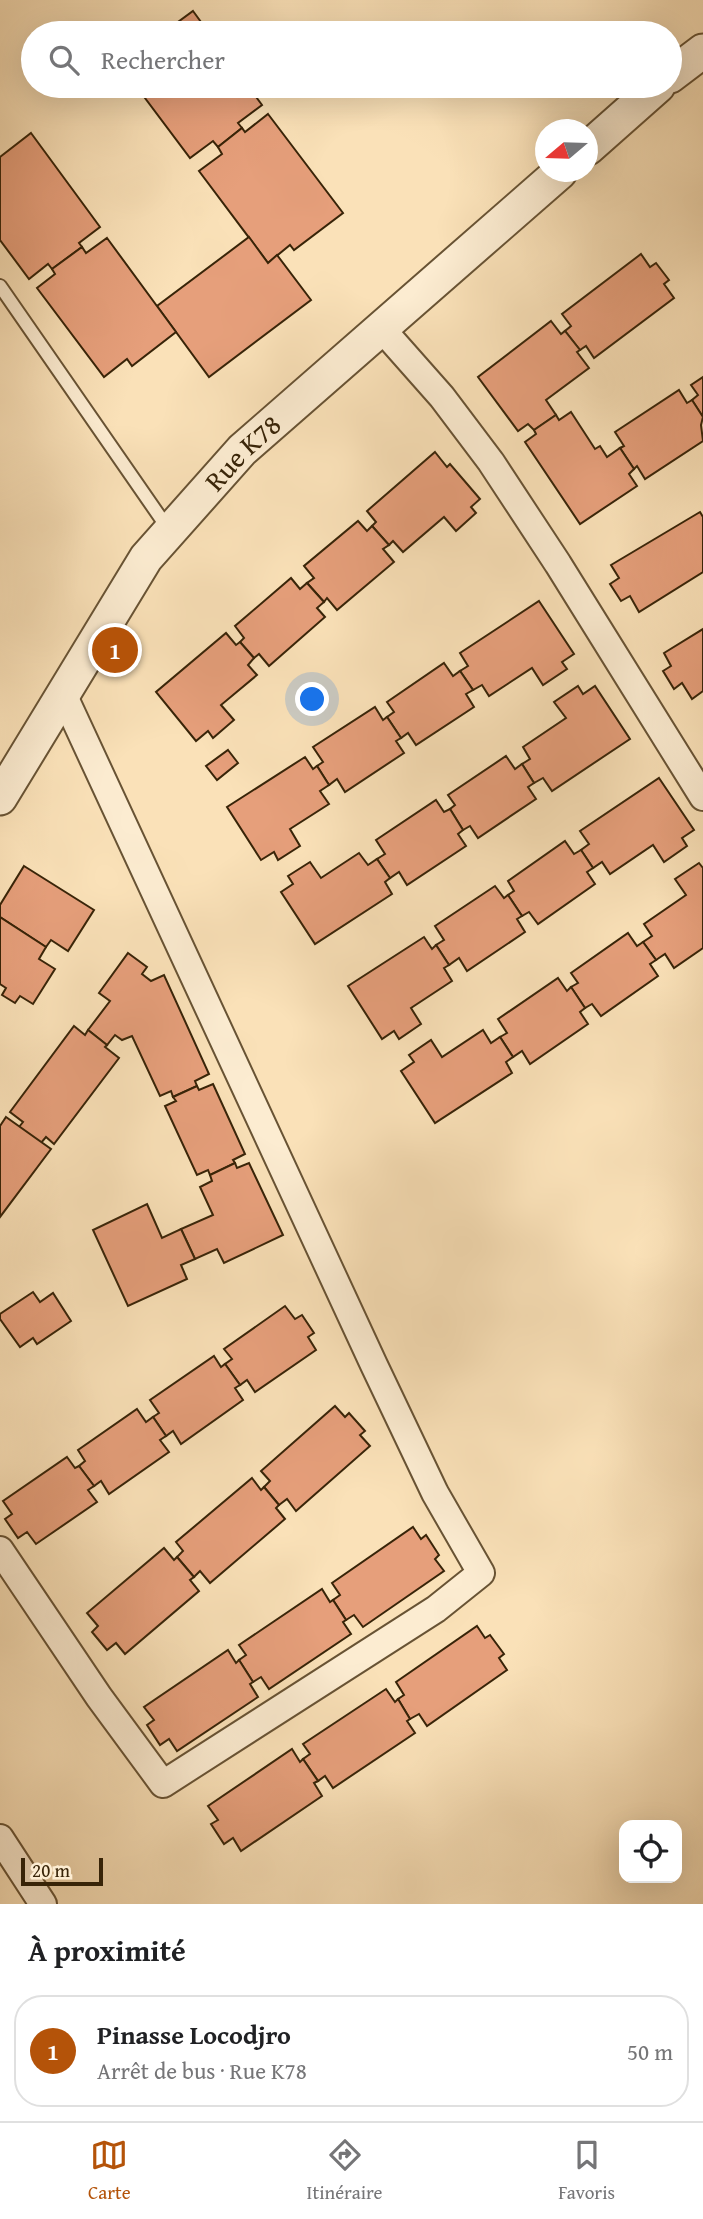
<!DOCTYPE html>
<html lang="fr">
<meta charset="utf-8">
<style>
:root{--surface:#fff;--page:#f2f2f2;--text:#202124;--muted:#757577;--line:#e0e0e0;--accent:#b45309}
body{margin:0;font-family:"Gentium Book Plus",serif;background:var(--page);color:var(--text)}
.controls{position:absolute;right:21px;bottom:21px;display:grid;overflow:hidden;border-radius:14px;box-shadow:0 7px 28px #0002}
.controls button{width:63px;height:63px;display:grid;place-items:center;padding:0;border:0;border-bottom:2px solid var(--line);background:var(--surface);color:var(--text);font:35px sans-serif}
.compass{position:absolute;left:535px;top:119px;width:63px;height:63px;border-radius:50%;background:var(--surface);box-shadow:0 7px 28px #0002;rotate:251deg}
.scale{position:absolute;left:21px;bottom:18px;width:82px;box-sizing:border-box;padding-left:7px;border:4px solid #382408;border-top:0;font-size:19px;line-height:24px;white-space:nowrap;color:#382408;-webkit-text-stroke:5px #fcecd1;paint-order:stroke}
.you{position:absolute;left:313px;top:700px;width:24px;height:24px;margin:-18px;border:5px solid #fff;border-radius:50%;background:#1a73e8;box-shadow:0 0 0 10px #1a73e833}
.badge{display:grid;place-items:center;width:46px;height:46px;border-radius:50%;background:var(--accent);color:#fff;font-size:23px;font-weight:700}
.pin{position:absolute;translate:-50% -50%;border:4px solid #fff;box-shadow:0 2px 7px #0006}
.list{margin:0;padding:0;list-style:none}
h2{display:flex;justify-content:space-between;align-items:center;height:91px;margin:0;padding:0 28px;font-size:30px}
h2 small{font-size:23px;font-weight:400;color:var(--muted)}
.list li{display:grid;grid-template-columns:46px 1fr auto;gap:21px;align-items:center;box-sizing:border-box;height:112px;margin:0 14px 14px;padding:0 14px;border:2px solid var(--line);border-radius:28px}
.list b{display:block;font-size:26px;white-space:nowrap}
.list p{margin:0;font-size:23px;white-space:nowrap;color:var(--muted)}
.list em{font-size:23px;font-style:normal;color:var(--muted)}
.icon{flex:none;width:38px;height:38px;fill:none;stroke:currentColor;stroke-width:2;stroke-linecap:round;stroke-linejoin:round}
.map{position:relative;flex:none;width:703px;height:1904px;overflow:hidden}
.search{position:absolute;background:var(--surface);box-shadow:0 7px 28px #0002;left:21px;right:21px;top:21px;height:77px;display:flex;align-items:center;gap:18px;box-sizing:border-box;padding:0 24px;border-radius:38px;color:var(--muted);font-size:26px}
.sheet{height:217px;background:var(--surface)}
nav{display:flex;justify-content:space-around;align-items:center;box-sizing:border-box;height:98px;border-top:2px solid var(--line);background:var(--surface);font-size:19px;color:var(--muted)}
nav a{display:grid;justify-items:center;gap:4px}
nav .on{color:var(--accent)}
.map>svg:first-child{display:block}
.building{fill:#e69f7b;stroke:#382408;stroke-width:2}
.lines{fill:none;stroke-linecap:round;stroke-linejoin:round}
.service-casing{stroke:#685334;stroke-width:16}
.minor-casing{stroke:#685334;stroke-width:30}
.tertiary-casing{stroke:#685334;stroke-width:37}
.service{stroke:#fcecd1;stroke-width:12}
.minor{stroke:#fcecd1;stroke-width:26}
.tertiary{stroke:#fcecd1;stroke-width:33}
.labels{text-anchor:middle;stroke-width:7;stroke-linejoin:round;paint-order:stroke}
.street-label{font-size:28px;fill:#382408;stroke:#fcecd1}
</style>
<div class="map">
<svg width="703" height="1904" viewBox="0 0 703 1904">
<rect width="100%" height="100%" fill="#fae1b8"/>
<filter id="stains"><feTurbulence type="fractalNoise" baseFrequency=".00286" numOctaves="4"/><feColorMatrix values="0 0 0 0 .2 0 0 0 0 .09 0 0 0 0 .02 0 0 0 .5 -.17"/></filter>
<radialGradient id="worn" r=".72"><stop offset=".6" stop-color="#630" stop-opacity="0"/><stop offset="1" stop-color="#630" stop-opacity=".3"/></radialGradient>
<g class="building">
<polygon points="193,11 209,33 163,33"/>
<polygon points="136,86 248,86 262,105 238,123 242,128 218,147 213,141 190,158"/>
<polygon points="268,114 343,213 294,250 290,245 268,263 199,171 222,154 218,147 242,128 245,132"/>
<polygon points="31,133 100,227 79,243 82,247 52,269 48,264 29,279 0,240 0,157"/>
<polygon points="249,237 268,263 277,255 311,300 209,377 157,306"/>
<polygon points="107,238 176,332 132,366 127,359 104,377 37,288 55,274 52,269 82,247 86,253"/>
<polygon points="641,254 650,267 656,263 669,280 664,284 674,298 594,358 586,346 580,350 565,331 571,326 562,314"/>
<polygon points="551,321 561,334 565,331 580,350 577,352 589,368 546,400 556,415 534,430 528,424 518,431 478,377"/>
<polygon points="703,377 703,417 692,400 698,395 691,385"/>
<polygon points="679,390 687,403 692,400 703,417 701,425 703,441 645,479 637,466 634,469 620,448 624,446 615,432"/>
<polygon points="571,412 595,449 600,446 607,457 620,448 634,469 629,474 637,486 580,524 525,442 536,434 534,430 556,415 559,420"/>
<polygon points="435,452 447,467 450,464 480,499 471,507 476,513 456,531 444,517 403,552 393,541 389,545 372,526 376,522 367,511"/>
<polygon points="700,512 703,517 703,572 639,612 630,596 621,601 610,584 619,578 611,565"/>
<polygon points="358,521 367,531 372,526 389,545 383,549 394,562 337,610 327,598 324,602 307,583 314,578 304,566"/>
<polygon points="291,578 300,589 307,583 324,602 317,608 325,617 269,666 259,654 254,658 240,642 244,638 235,626"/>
<polygon points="539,601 574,654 562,662 567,669 543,685 532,668 489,696 482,685 473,690 460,671 468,666 460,653"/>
<polygon points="703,629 703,691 692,699 682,683 674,689 663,671 671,666 664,653"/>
<polygon points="226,633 236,645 240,642 254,658 248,665 257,675 221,705 234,720 213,738 208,731 196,741 156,692"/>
<polygon points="444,663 453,676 460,671 473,690 466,694 474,707 416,745 408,733 401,738 387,717 394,712 387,702"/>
<polygon points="578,686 583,694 595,686 630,739 552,791 543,778 534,783 522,764 530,759 523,747 566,718 554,702"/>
<polygon points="375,707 383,720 387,717 401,738 396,741 404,753 345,792 337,779 329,785 317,766 323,762 313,747"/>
<polygon points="228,750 238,763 217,780 206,766"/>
<polygon points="506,756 515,769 522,764 534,783 528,787 536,799 478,838 470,826 463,830 450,809 455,805 448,795"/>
<polygon points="305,757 313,769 317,766 329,785 320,791 329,804 290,829 300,846 278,860 274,852 261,860 227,807"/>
<polygon points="659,778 694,830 682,838 687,846 664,862 653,845 610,874 602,862 593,868 581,850 589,844 580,831"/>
<polygon points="436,800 444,812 450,809 463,830 458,834 466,846 407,885 399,872 390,878 377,859 385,854 376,840"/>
<polygon points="565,841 574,854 581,850 593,868 587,872 595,884 538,924 529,912 522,916 508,895 514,891 508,881"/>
<polygon points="359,853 368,865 377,859 390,878 385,882 392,894 315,944 281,892 293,884 288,876 310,862 321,878"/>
<polygon points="699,863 703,868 703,948 674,968 665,954 656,960 643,942 652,936 644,924 686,895 675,879"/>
<polygon points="24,866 94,910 68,951 51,940 46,947 0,917 0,905"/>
<polygon points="495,886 504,898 508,895 522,916 517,919 525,932 467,971 459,958 449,965 436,945 444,940 435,926"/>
<polygon points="0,917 46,947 39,959 55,969 33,1004 20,996 15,1003 2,995 6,988 0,984"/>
<polygon points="628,933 637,946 643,942 656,960 650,964 658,976 601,1016 592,1004 585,1008 571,987 578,983 571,973"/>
<polygon points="424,937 432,949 436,945 449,965 444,968 452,981 411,1008 421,1024 399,1039 394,1031 382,1039 348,986"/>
<polygon points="128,953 147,967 142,974 151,981 164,975 209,1074 195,1081 197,1086 173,1097 171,1091 160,1096 132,1036 122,1040 115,1035 107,1045 88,1030 110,1001 99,993"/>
<polygon points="558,978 567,991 571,987 585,1008 580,1012 588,1024 530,1064 522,1051 513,1057 500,1037 507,1033 498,1019"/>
<polygon points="74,1026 85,1035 88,1030 107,1045 105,1047 119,1058 54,1144 46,1137 41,1143 19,1127 23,1122 10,1112"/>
<polygon points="483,1030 491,1043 500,1037 513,1057 506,1062 512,1073 435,1123 401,1071 414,1062 409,1055 431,1040 442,1057"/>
<polygon points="213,1084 245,1154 233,1160 235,1163 210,1175 208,1170 197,1175 165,1106 176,1101 173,1097 197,1086 199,1090"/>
<polygon points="6,1117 51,1149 0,1217 0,1126"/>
<polygon points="235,1163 237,1168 249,1163 283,1235 224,1263 217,1249 195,1259 181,1229 213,1215 200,1187 212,1181 210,1175"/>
<polygon points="147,1204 162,1238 181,1229 195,1259 181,1265 187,1279 128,1306 93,1230"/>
<polygon points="33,1292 40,1302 53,1293 71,1321 37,1344 33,1338 20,1347 0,1319 0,1314"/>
<polygon points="285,1306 295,1319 302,1315 314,1333 308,1337 316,1350 255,1392 247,1380 240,1385 225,1364 232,1359 224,1349"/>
<polygon points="214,1356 221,1367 225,1364 240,1385 235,1388 243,1400 181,1444 173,1431 166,1436 153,1417 159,1413 150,1400"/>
<polygon points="335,1406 345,1417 349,1413 365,1431 360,1435 370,1446 296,1511 287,1499 279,1505 264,1487 270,1481 261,1471"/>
<polygon points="137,1409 146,1422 153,1417 166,1436 160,1440 169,1452 109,1494 101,1481 94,1486 79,1466 85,1461 78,1450"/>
<polygon points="67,1457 75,1468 79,1466 94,1486 88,1490 97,1502 36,1544 27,1532 18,1538 5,1519 12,1514 3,1501"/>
<polygon points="252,1478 261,1490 264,1487 279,1505 276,1508 285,1519 210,1583 200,1571 194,1577 177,1557 183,1551 176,1542"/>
<polygon points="413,1527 421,1539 426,1535 439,1555 435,1559 444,1571 363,1627 354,1615 346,1620 333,1600 340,1595 332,1583"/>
<polygon points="164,1548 174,1560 177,1557 194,1577 190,1580 199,1591 125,1654 116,1643 107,1650 92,1632 98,1626 87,1613"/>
<polygon points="322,1589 330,1602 333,1600 346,1620 343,1622 351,1634 269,1689 261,1677 253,1682 239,1660 246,1655 239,1645"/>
<polygon points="477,1626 485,1638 490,1635 504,1654 499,1658 507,1670 427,1726 419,1714 410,1719 398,1699 404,1695 396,1682"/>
<polygon points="228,1650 236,1663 239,1660 253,1682 250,1684 258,1697 177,1751 169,1739 160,1745 147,1725 154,1720 144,1707"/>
<polygon points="386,1689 395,1702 398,1699 410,1719 407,1721 415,1733 333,1788 325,1776 318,1781 303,1759 310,1754 303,1744"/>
<polygon points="292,1749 300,1762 303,1759 318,1781 314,1783 322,1796 241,1851 233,1838 224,1844 211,1824 218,1820 208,1806"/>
</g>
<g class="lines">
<g class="service-casing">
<polyline id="service" points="0,286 169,530"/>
</g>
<g class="minor-casing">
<g id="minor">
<polyline points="381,328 442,397 491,462 558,564 703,797"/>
<polyline points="0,1550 99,1697 163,1784 436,1609 481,1573 435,1493 374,1365 63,694"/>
<polyline points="0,1838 43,1904"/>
</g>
</g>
<g class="tertiary-casing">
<g id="tertiary">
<polyline points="670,76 703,51"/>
<polyline points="588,148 658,86"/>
<path id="s1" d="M 0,798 L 146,558 L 242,450 L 560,172"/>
</g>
</g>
<use href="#service" class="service"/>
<use href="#minor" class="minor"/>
<use href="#tertiary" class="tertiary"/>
</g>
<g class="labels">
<g class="street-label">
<text dy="10" stroke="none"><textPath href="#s1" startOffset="424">Rue K78</textPath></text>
</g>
</g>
<rect width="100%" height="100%" filter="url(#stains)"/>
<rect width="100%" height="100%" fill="url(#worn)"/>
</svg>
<div class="controls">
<button><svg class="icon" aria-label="locate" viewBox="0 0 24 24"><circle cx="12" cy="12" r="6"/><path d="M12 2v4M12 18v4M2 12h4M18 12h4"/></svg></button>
</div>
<svg class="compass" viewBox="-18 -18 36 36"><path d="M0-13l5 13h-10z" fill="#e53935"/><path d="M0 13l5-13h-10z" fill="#757577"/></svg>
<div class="scale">20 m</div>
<div class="you"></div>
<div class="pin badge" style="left:115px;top:650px">1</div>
<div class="search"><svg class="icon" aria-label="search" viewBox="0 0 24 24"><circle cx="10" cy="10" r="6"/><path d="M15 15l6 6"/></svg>Rechercher</div>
</div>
<section class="sheet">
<h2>À proximité<small></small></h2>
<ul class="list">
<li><span class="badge">1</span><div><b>Pinasse Locodjro</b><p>Arrêt de bus · Rue K78</p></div><em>50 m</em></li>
</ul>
</section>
<nav>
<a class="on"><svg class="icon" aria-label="map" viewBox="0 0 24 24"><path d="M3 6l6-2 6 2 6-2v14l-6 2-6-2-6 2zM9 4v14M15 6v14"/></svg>Carte</a>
<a><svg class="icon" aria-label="directions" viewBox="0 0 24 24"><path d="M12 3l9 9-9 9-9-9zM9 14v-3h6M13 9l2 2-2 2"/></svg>Itinéraire</a>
<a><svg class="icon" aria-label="saved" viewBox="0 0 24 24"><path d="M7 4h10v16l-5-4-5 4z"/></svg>Favoris</a>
</nav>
